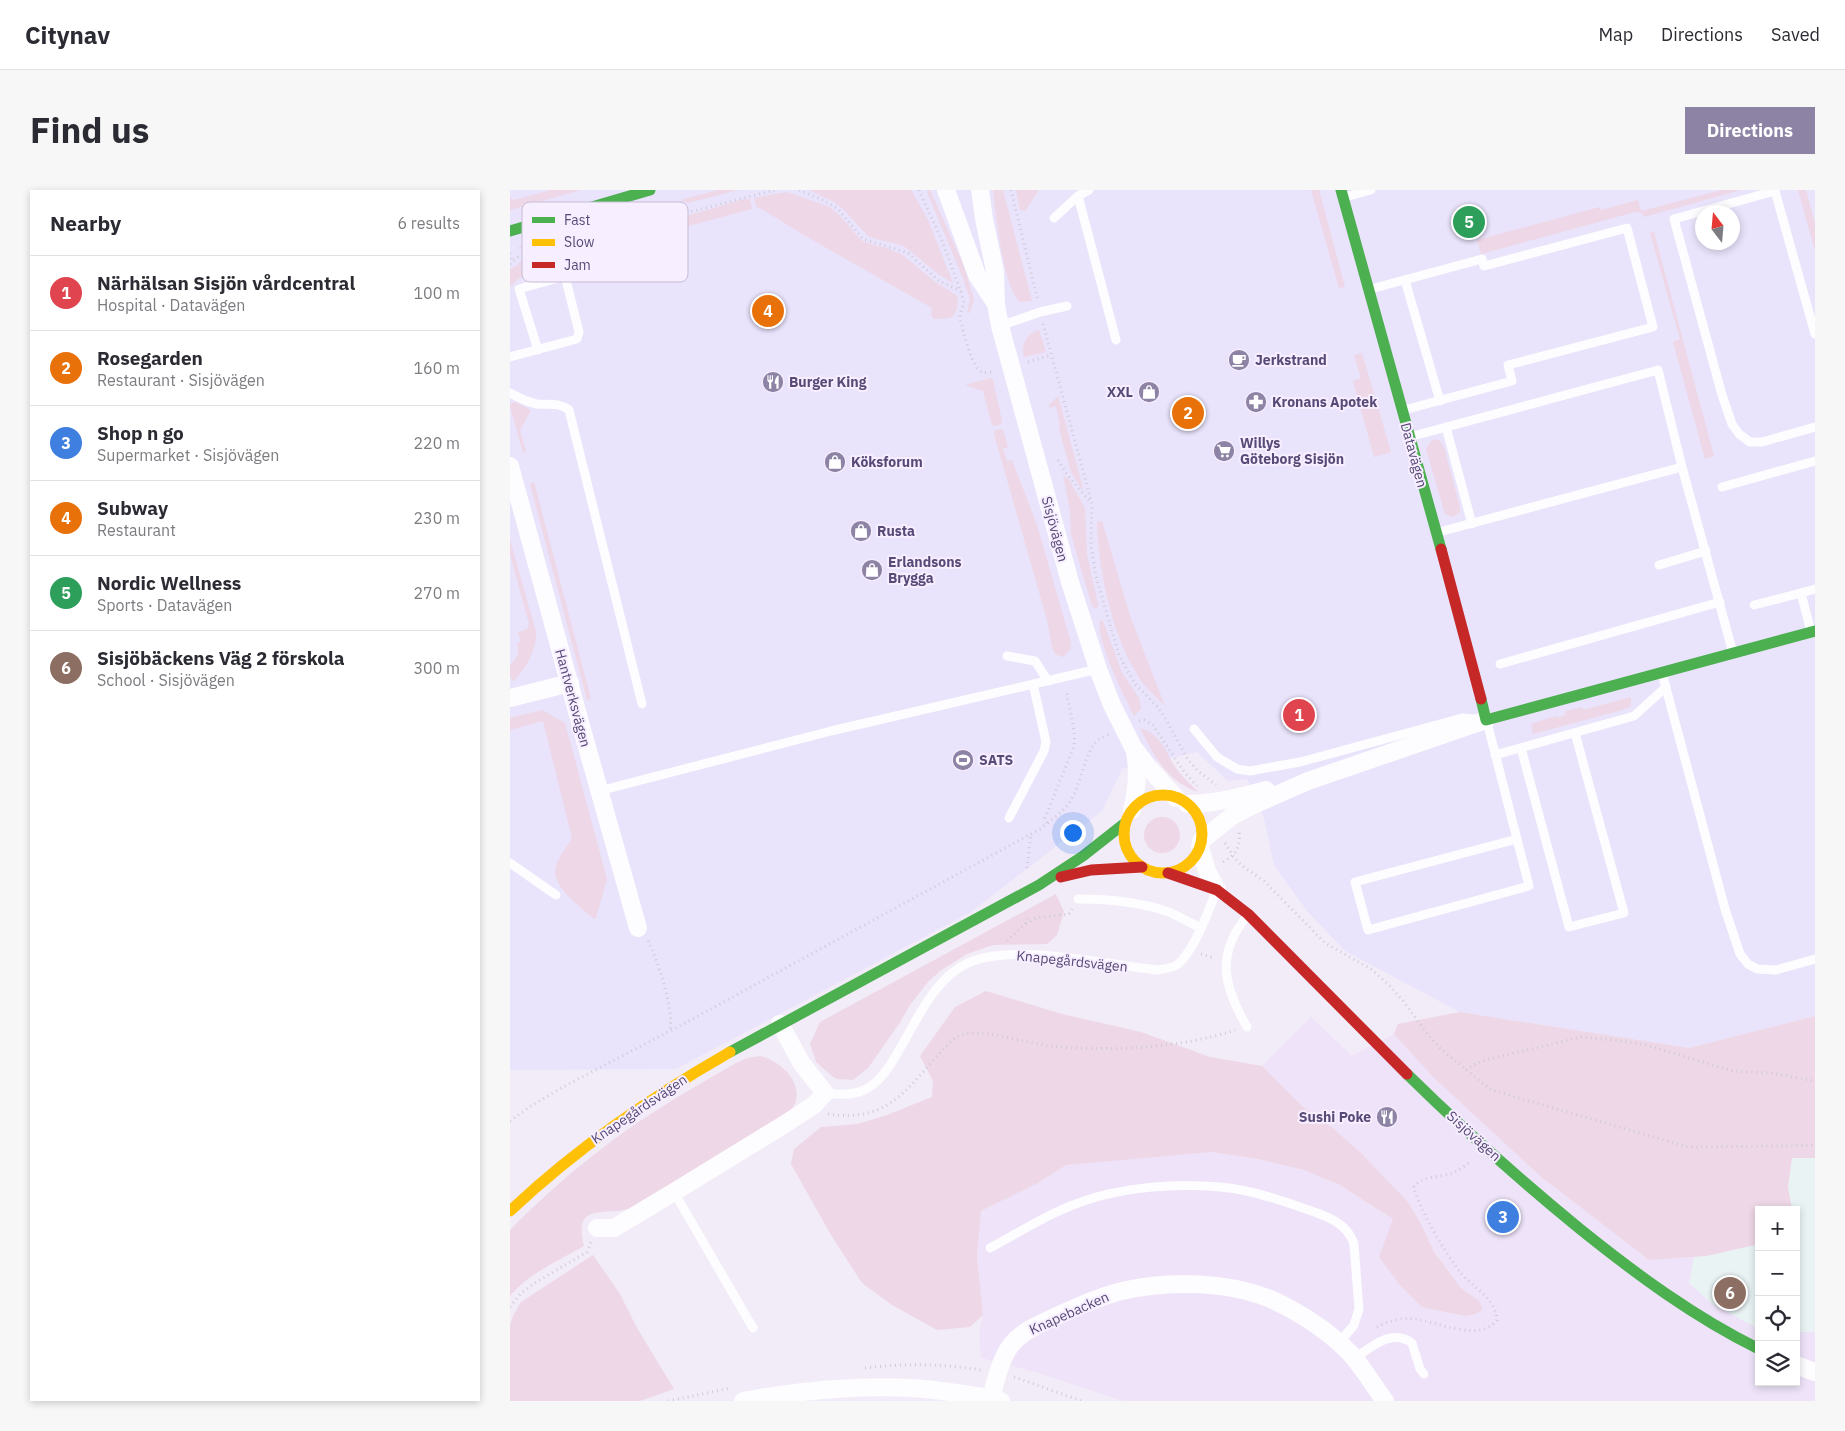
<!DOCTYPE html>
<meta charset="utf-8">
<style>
:root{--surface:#fff;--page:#f7f7f7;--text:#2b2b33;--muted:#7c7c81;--line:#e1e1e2;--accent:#8d83a4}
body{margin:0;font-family:"IBM Plex Sans",sans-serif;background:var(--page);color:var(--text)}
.controls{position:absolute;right:15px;bottom:15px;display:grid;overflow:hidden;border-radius:0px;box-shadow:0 2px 8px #0003}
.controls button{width:45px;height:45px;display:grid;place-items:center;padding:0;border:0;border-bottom:1px solid var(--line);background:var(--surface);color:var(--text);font:25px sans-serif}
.compass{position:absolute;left:1185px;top:15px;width:45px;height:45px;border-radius:50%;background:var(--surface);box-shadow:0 2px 8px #0003;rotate:344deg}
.you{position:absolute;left:562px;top:642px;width:18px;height:18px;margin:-12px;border:4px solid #fff;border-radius:50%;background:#1a73e8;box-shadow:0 0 0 8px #1a73e833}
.badge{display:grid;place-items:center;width:32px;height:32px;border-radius:50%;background:var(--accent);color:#fff;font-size:16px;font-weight:700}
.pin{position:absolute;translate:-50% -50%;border:2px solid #fff;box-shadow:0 1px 5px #0006}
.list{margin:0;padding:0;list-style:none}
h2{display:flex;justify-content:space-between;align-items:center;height:65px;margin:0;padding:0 20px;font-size:21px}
h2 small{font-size:16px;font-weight:400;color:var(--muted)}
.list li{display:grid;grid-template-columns:32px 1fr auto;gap:15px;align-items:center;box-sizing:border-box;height:75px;padding:0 20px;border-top:1px solid var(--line)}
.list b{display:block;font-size:19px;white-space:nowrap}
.list p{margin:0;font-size:16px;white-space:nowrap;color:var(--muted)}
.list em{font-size:16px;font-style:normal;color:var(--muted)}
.icon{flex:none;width:28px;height:28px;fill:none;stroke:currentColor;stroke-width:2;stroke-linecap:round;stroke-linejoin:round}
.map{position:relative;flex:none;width:1305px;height:1211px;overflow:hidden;border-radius:0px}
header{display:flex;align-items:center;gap:30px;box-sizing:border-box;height:70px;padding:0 25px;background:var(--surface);border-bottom:1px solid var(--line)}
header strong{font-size:24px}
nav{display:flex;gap:28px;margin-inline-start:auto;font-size:18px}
.intro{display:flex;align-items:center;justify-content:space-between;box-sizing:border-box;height:120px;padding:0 30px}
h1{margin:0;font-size:35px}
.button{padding:12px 22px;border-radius:0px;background:var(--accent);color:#fff;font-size:18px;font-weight:700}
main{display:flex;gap:30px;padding:0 30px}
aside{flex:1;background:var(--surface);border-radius:0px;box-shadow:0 2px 8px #0003}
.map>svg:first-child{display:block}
.residential{fill:#eee3f9}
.commercial{fill:#e9e3fb;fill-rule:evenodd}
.education{fill:#eaf3f4}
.green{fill:#eed7e6}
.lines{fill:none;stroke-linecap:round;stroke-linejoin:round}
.path{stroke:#cfcbd8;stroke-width:3;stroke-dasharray:1 4;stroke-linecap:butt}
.lane{stroke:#fdfcfe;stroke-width:9}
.street{stroke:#fdfcfe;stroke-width:18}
.fast{stroke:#4caf50;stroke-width:11}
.slow{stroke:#ffc107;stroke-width:11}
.jam{stroke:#c62828;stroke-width:11}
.labels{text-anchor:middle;stroke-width:4;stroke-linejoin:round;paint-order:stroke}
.poi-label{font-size:14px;font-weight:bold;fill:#574a77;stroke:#f7eeff;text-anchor:start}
.street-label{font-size:14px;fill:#574a77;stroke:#f7eeff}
.key{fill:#f7eeff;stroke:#c7bdd6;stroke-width:1}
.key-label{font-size:14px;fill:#574a77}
</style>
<header>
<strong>Citynav</strong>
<nav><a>Map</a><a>Directions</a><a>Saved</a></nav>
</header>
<div class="intro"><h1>Find us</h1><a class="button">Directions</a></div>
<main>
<aside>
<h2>Nearby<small>6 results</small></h2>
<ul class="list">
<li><span class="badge" style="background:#e0444e">1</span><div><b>Närhälsan Sisjön vårdcentral</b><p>Hospital · Datavägen</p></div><em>100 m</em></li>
<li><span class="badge" style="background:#e8710a">2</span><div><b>Rosegarden</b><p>Restaurant · Sisjövägen</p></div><em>160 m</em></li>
<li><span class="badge" style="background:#3f7fe0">3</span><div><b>Shop n go</b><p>Supermarket · Sisjövägen</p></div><em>220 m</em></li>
<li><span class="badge" style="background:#e8710a">4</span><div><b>Subway</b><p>Restaurant</p></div><em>230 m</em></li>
<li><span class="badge" style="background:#2e9e5b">5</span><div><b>Nordic Wellness</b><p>Sports · Datavägen</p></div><em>270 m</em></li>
<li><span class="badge" style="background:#8d6e63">6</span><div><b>Sisjöbäckens Väg 2 förskola</b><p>School · Sisjövägen</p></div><em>300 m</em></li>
</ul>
</aside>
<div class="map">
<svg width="1305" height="1211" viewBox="0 0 1305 1211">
<rect width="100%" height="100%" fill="#f2ecf8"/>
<polygon class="residential" points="801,827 842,866 884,844 923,887 1030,986 1139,1070 1196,1066 1249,1054 1249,1192 1286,1192 1286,1052 1289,1051 1286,1039 1286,1020 1282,1020 1305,968 1305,1211 613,1211 525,1182 471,1168 469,1143 473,1125 467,1066 471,1021 526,994 555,975 652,965 701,962 748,969 794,980 830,995 883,1029 942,1122 955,1126 973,1119 969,1111 951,1098 924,1062 912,1036 898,1012 851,963 824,939 792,916 752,876"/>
<path class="commercial" d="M 0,0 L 1305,0 L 1305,826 L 1179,858 L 950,822 L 835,761 L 797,721 L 764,675 L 754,628 L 737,589 L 718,591 L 687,562 L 612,579 L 592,621 L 461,722 L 166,879 L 0,880 ZM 1192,22 L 1222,22 L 1222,52 L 1192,52 Z"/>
<g class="education">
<polygon points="1282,968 1305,968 1305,1142 1286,1142 1286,1052 1289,1051 1286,1039 1286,1020 1282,1020 1278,997"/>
<polygon points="1249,1054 1249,1139 1202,1114 1179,1093 1184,1066 1196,1066"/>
</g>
<g class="green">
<polygon points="41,0 71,0 0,20 0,8 4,10"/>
<polygon points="208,0 228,0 178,13 170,10"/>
<polygon points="299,0 401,0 418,30 443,93 427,83 394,56 359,47 333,19 324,12"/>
<polygon points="418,0 420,0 453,74 464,109 460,122 457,124 460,110 453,88 417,2"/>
<path d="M 483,0 L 493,0 L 522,111 L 510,112 C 494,101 485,21 483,0 Z"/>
<polygon points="506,0 529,0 515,21 510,20"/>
<polygon points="801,0 809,0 835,97 829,98"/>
<polygon points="1212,0 1231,0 1134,27 1132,23 1125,22 971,64 967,50 1090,17 1091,20 1128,10 1131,21"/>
<polygon points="1288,0 1296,0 1305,34 1305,61"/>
<polygon points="277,2 320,17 333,29 349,48 354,52 379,59 393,65 424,91 446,105 448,109 447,119 443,126 439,128 424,129 421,125 422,118 292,44 250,18 247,18 244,8"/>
<polygon points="234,9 240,9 242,19 67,66 45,78 26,84 24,78 18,80 18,85 8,89 0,97 0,79 8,75 8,73 28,65 143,36"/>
<path d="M 112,25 L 115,33 L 81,40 L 7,59 C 16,49 94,30 112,25 Z"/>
<polygon points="1144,42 1204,266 1195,269 1163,152 1170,149 1140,43"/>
<path d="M 529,140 L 536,162 L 514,167 C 511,154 516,144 529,140 Z"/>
<polygon points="852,163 881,262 864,267 843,191 851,188 844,165"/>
<polygon points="481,188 483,190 492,231 491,234 486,236 482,235 473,201 455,195"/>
<polygon points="548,206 573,298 572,300 561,282 549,239 550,235 546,216 539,218 539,215"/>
<polygon points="5,212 21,220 10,240 16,262 13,263 0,216 0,214"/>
<polygon points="492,239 493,240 498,257 493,259 497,271 502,270 527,335 561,453 560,460 553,467 545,464 542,457 537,430 484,244 485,240"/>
<polygon points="925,249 930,251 934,257 950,318 950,322 943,327 935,324 916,259 921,251"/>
<polygon points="553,285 559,290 575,318 577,364 588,414 587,419 582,416 561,344 560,320"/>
<polygon points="24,292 81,509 77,510 20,294"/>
<path d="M 592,331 L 620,426 L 655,516 C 645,505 634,497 627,484 C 602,445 588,378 587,332 Z"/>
<path d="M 0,350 L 26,442 C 27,458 16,480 3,491 L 0,487 L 0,475 C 8,467 10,464 7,453 L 11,452 L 8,442 L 17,439 L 19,434 L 0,364 Z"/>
<path d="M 590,430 L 593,431 L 612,483 L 629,508 L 631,519 L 624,526 C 615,508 585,448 590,430 Z"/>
<polygon points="1121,507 1121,516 1112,520 1023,544 1021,534 1046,526 1048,528 1055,525 1055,521 1072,517 1073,520"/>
<path d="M 32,520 L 55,533 L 97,689 L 86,728 L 84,729 C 72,718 39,695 46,676 C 49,666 57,657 62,648 L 33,531 L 0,540 L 0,528 Z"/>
<path d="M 630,538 C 652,545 654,560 666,578 C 672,587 681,594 688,602 C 656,591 644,566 630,538 Z"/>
<circle cx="652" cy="645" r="18"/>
<polygon points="546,704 554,722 547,745 537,754 483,755 457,764 430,781 418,792 400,815 391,831 358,878 343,890 327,889 323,887 306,872 300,854 310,832"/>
<polygon points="476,801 552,824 631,842 700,867 752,876 792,916 824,939 851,963 898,1012 912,1036 924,1062 951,1098 969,1111 973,1119 966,1124 955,1126 912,1117 890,1095 869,1067 883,1029 830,995 794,980 748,969 701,962 556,975 526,994 471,1021 467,1066 473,1125 460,1137 427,1140 382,1115 352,1093 321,1045 281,974 284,959 311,937 348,934 377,925 422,907 423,891 410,866 445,817"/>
<polygon points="950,822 1179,858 1305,826 1305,968 1282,968 1278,997 1282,1020 1249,1020 1249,1054 1196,1066 1139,1070 1030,986 923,887 884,844 888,834"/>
<path d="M 250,866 C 274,872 299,898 280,922 C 227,952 176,986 124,1017 C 97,1028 62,1009 74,1056 C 50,1070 19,1083 0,1106 L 0,1040 C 29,1010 61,982 94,957 C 135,925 181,899 226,873 L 237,868 Z"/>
<polygon points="83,1065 110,1104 127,1138 164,1199 130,1211 0,1211 0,1135 3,1126 11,1112"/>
</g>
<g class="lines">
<g class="path">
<polyline points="289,0 313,10 328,19 353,49 398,63 429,91 451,101"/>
<path d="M 409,0 L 432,51 L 451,102 L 454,113 L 450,124 L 450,130 C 454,142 461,177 472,182 C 475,183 480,182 484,182"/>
<polyline points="501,0 528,111"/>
<polyline points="0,63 2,71"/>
<polyline points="0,74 9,66 17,64 265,0"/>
<polyline points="533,134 582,314 581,355 586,387 609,465 625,494 646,515 654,526 678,570 688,581 706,595"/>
<polyline points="518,172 541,165"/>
<polyline points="548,270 556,283 580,312"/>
<polyline points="629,531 634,530 643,535 674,582 687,596"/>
<path d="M 537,633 L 535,628 L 564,556 C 566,536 558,519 557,500"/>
<polyline points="715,653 723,666 731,675 754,691 815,753 861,779 878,794 894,812 918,845 931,859 981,900 1178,957 1274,956 1305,955"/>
<path d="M 713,672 C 726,665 731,656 729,641"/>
<polyline points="517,678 521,644"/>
<polyline points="516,734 526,728 559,724 562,719"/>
<path d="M 138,751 C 148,771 164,819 160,840"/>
<polyline points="497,751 515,734 518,726"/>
<polyline points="691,764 705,768"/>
<polyline points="956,880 967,873 976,870 1071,847 1104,850 1136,855 1223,881 1261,883 1305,891"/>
<path d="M 318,924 C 375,933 395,902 428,865 C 435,858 441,849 451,845 C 473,837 516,854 541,856 C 596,862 673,858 725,840"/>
<path d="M 0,931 L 21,916 L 51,898 L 175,833 L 530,639 C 541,630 554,622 561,610 C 571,593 573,572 583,555 C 587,550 593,547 599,544"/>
<polyline points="0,1117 11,1103 23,1094 77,1062 81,1052"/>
<path d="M 867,1137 C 878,1131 892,1127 905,1129 C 928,1132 970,1153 987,1130 C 986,1108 962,1097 950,1082 C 937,1065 908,1018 904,997 C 911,986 931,987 943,983 C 949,980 955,976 960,972"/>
<path d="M 355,1178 C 395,1173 432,1174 471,1180"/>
<polyline points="504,1187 572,1211"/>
<polyline points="158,1211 221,1198"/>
</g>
<g class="lane">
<polyline points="568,6 606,150"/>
<polyline points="835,7 861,0"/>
<polyline points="544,28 568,6 579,0"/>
<polyline points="895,90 930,211"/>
<polyline points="861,99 972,69 974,76 1117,38 1143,137 998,175 1002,191 894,220"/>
<polyline points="490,136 530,122 557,116"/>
<polyline points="1305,144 1265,1 1164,29 1212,205 1222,234 1229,244 1240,252 1252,252 1305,237"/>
<polyline points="0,167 67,149 69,142 55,86 9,99 28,160"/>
<path d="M 0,203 C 9,208 17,212 27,214 C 39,215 48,212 59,220 L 132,514"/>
<polyline points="936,237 962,334"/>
<polyline points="903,246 1148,180 1172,277 1223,463"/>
<polyline points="1212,297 1305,271"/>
<polyline points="929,342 1172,277"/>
<polyline points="1149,375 1196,361"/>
<polyline points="1291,403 1305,399"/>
<polyline points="1244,415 1291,403 1301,442"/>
<polyline points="497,466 525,471 538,491"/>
<polyline points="990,474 1210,412"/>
<polyline points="1152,483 1215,719 1230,764 1238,774 1247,779 1266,780 1305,769"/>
<polyline points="977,532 1019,696 858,740 845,692 1007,649"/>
<polyline points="684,539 707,567 727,579 740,581 790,572 952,528 965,529"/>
<polyline points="1011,558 1059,737 1114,723 1065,543"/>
<polyline points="985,565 1124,526 1156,497"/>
<polyline points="89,601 321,541 588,479"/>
<polyline points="499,628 534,561 536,552 523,494"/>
<polyline points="0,673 46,705"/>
<path d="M 568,709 C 599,709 630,712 659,722 C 670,727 680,733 691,738"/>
<path d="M 737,726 C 705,765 714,797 737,837"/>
<path d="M 315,903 C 328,905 343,906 356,899 C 370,892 380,876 388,862 C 407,830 426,784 463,771 C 509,754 598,775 648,780 C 654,779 662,778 667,775 C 683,762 699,721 706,701"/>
<polyline points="164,1002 243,1138"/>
<path d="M 480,1058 C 510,1042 539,1023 571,1012 C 612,997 666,993 710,997 C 737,999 765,1008 790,1017 C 812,1025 836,1030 844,1054 L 849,1119 L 844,1135 L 829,1153"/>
<path d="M 844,1169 C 861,1157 882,1138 902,1153 L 910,1179 L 914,1184"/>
</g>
<g class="street">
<polyline points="436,0 467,85 486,114"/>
<polyline points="470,0 474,29 485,81 486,114 490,136 560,392 588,479 602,515 623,557 639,578 666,608"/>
<polyline points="0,276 68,525 128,738"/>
<polyline points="0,508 60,493"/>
<path d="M 677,614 C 704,614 729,607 756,600"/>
<path d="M 622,620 C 627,600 629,583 625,563"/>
<polyline points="691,651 722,626 739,617 798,591 976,530"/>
<polyline points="690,657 697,681 707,700"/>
<polyline points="87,1038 104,1038 164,1002 275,934 304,915 315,903 292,874 270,834"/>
<polyline points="1286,1175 1305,1182"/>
<path d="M 481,1208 C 486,1190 490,1170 501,1155 C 513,1140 532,1133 549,1125 C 569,1116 590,1106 612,1101 C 659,1090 721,1091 765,1111 C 792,1124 818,1141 839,1162 C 853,1177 863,1195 875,1211"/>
<path d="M 233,1211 C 287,1201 346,1195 401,1198 C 428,1199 455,1205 481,1208 L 491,1211"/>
</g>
<g class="fast">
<polyline points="831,0 931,359"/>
<polyline points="0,41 140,0"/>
<polyline points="971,509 976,530 1305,441"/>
<polyline points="220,862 529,695 573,666 615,633"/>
<path d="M 897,884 C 952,938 1010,990 1070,1039 C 1126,1084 1184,1127 1249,1159"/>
</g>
<g class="slow">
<circle cx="653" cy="644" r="39"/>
<path d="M 0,1021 C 68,957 140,908 220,862"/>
</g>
<g class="jam">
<polyline points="931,359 971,509"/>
<polyline points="658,683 707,700 738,724 897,884"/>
<polyline points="551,687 581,680 632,677"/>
</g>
</g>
<defs>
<g id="cafe-disc" transform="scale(1.125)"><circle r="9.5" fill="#8d83a4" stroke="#f7eeff"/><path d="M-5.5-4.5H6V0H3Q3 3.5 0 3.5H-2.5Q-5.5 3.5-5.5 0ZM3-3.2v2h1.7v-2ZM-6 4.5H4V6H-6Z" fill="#fff"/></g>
<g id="restaurant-disc" transform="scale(1.125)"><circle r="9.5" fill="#8d83a4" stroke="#f7eeff"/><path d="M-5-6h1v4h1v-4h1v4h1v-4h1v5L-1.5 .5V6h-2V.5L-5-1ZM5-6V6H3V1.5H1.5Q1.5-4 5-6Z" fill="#fff"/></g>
<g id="shop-disc" transform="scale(1.125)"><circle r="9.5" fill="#8d83a4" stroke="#f7eeff"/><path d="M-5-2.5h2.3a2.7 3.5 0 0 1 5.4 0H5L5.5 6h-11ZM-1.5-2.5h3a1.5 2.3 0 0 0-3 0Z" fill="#fff"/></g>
<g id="pharmacy-disc" transform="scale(1.125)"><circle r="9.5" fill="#8d83a4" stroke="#f7eeff"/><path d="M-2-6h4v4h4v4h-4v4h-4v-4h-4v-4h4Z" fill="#fff"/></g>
<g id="supermarket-disc" transform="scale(1.125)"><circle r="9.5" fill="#8d83a4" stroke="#f7eeff"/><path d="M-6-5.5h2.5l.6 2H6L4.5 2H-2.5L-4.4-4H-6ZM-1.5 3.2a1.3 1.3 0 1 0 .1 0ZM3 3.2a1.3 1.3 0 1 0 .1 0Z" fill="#fff"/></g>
<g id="stadium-disc" transform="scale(1.125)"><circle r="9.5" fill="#8d83a4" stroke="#f7eeff"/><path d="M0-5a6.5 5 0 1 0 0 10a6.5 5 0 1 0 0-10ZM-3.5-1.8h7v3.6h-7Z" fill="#fff"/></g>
</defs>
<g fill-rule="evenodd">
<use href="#cafe-disc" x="729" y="170"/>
<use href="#restaurant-disc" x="263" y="192"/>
<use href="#shop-disc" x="639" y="202"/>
<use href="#pharmacy-disc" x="746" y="212"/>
<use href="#supermarket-disc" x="714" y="261"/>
<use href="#shop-disc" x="325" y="272"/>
<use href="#shop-disc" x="351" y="341"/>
<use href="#shop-disc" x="362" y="380"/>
<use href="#stadium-disc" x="453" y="570"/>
<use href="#restaurant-disc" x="877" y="927"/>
</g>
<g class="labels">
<g class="poi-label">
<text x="745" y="175">Jerkstrand</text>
<text x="279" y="197">Burger King</text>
<text x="623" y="207" text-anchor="end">XXL</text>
<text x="762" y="217">Kronans Apotek</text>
<text x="730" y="258">Willys<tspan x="730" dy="16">Göteborg Sisjön</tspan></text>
<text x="341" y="277">Köksforum</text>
<text x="367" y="346">Rusta</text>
<text x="378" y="377">Erlandsons<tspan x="378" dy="16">Brygga</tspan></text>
<text x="469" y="575">SATS</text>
<text x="861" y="932" text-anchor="end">Sushi Poke</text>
</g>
<g class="street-label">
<text transform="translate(904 265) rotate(75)" y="5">Datavägen</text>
<text transform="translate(545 339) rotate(75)" y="5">Sisjövägen</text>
<text transform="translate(63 508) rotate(75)" y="5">Hantverksvägen</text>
<text transform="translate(562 771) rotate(6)" y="5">Knapegårdsvägen</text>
<text transform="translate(129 919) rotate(-34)" y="5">Knapegårdsvägen</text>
<text transform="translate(964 946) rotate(42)" y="5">Sisjövägen</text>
<text transform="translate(559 1123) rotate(-24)" y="5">Knapebacken</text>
</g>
</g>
<rect x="12" y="12" width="166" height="80" rx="8" class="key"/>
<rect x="22" y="27" width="23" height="6" fill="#4caf50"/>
<rect x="22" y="49" width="23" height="7" fill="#ffc107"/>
<rect x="22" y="72" width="23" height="6" fill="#c62828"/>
<g class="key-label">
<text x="54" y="35">Fast</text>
<text x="54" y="57">Slow</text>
<text x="54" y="80">Jam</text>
</g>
</svg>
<div class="controls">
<button>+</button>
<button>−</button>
<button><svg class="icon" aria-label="locate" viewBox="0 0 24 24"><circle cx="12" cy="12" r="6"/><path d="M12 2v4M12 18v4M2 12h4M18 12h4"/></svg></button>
<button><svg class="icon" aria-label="layers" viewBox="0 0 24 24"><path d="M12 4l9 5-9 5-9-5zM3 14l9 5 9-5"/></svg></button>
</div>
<svg class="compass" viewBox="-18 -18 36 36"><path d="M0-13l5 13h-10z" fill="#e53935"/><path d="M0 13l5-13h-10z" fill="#7c7c81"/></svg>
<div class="you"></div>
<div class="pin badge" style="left:789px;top:525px;background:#e0444e">1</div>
<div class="pin badge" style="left:678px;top:223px;background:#e8710a">2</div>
<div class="pin badge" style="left:993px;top:1027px;background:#3f7fe0">3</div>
<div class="pin badge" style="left:258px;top:121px;background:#e8710a">4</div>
<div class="pin badge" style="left:959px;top:32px;background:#2e9e5b">5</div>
<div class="pin badge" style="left:1220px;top:1103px;background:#8d6e63">6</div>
</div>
</main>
